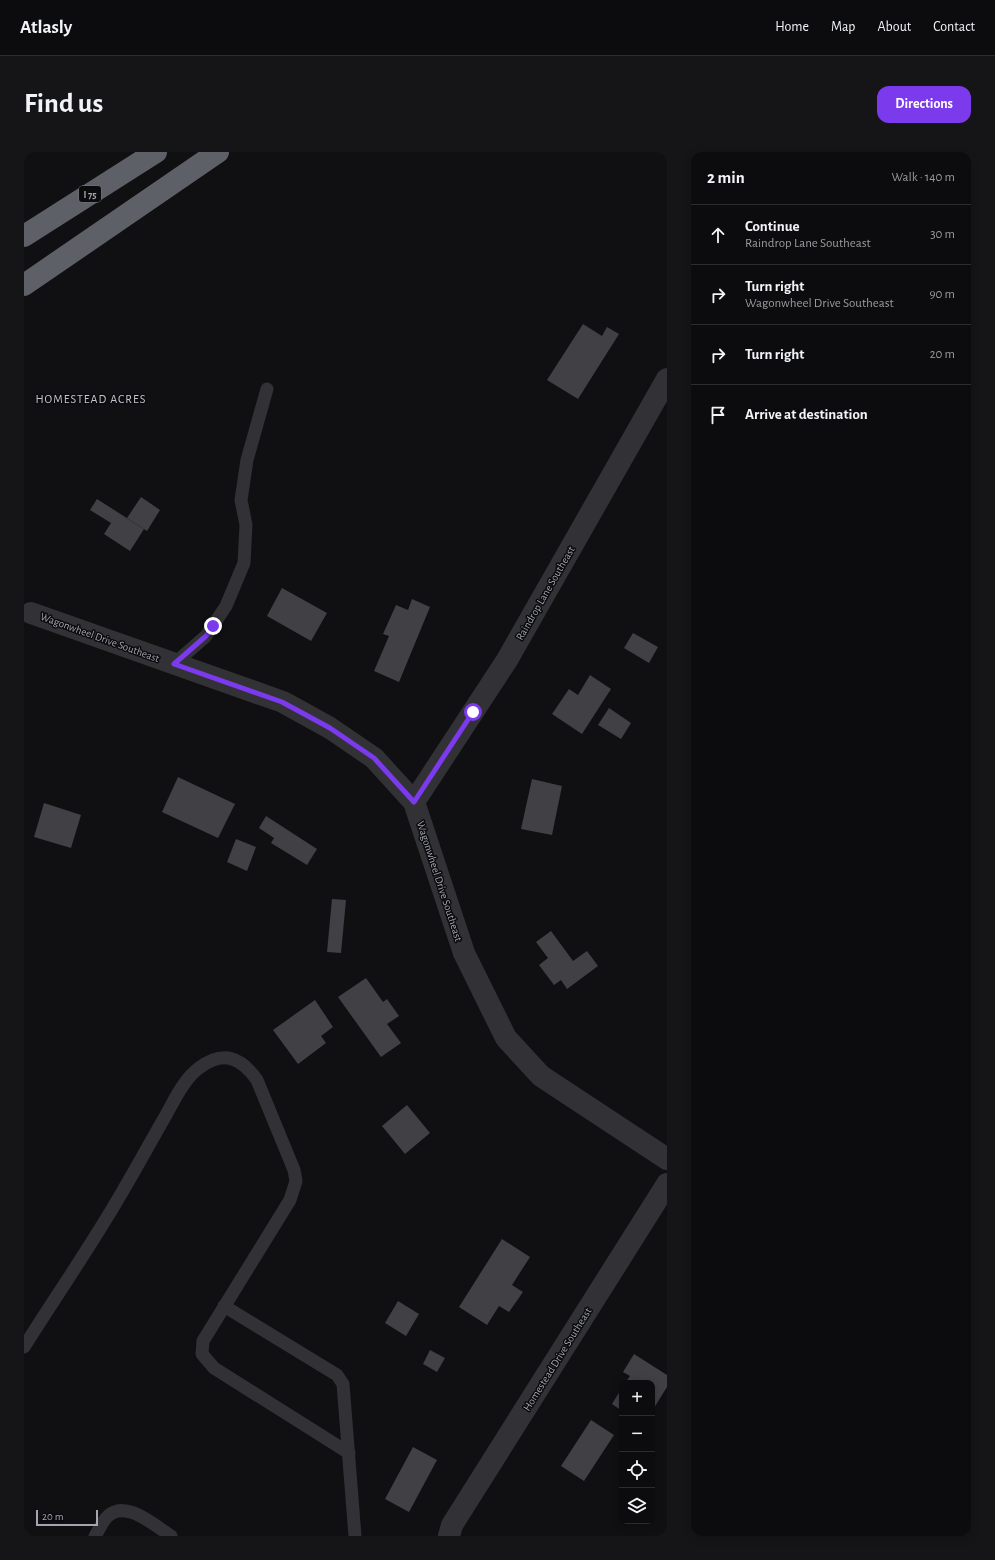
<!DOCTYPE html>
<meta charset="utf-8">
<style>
:root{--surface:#0c0c0e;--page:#151517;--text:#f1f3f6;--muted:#9a9b9e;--line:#2c2c2e;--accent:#7c3aed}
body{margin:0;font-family:"Alegreya Sans",sans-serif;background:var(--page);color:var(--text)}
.controls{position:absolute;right:12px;bottom:12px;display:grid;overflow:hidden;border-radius:8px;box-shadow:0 2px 10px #0003}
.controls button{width:36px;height:36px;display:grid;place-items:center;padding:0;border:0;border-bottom:1px solid var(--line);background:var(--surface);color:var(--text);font:20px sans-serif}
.scale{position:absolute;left:12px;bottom:10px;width:62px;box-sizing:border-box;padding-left:4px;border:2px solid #a3a6b1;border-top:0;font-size:11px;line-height:14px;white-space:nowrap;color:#a3a6b1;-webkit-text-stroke:3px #0b0b0d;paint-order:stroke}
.stop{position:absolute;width:12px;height:12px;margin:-9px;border:3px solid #7c3aed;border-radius:50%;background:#fff}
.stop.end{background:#7c3aed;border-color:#fff;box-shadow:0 1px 4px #0008}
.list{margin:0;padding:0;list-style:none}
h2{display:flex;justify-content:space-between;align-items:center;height:52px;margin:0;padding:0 16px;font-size:17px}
h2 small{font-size:13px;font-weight:400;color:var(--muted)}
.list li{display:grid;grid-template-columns:26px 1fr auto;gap:12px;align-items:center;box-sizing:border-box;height:60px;padding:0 16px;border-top:1px solid var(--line)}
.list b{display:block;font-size:15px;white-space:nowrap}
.list p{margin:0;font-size:13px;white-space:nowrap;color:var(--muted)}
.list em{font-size:13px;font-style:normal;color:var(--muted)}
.icon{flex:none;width:22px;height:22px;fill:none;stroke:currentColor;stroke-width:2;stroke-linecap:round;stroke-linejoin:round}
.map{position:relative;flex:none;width:643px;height:1384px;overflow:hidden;border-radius:12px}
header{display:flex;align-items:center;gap:24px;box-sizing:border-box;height:56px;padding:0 20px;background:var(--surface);border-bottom:1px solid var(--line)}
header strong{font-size:19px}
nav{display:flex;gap:22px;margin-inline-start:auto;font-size:14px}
.intro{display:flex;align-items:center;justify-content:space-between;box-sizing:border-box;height:96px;padding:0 24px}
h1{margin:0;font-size:28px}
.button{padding:10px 18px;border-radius:12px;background:var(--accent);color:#fff;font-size:14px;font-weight:700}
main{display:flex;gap:24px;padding:0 24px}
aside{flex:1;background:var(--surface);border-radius:12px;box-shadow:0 2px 10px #0003}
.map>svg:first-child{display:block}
.building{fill:#404045}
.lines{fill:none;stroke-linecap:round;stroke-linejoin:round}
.service{stroke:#323236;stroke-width:13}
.minor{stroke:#323236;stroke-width:22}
.motorway{stroke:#5e6067;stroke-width:22}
.route{stroke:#7c3aed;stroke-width:5}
.labels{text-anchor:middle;stroke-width:3;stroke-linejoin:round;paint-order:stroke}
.shield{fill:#0b0b0d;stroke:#757880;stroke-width:1}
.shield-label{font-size:10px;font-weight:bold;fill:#a3a6b1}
.street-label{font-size:11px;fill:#a3a6b1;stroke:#0b0b0d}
.neighbourhood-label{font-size:12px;letter-spacing:1px;fill:#c3c6ce;stroke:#0b0b0d}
</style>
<header>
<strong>Atlasly</strong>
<nav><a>Home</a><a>Map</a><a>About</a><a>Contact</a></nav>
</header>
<div class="intro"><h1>Find us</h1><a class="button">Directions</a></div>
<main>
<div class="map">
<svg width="643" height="1384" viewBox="0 0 643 1384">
<rect width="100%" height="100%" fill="#101012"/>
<g class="building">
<polygon points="559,172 578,184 583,175 595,182 554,247 523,228"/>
<polygon points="117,345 136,358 123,379 103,366"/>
<polygon points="73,347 120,377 106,399 80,382 87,371 66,358"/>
<polygon points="258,436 303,461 287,489 243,464"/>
<polygon points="388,447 406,455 375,530 350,519 365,484 359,482 372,453 384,458"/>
<polygon points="609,481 634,495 625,511 600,496"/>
<polygon points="566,523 587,537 558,582 528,562 545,537 554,543"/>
<polygon points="585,556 607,571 597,587 574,573"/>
<polygon points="154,625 211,652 194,686 138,660"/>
<polygon points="508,627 538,634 528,683 497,677"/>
<polygon points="20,651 57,663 47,696 10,685"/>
<polygon points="242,664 293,697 283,713 247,691 250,686 235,676"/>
<polygon points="212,687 232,695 223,719 203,710"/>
<polygon points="308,747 322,748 317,801 303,800"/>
<polygon points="527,779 549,809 563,799 574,814 543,837 537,828 530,833 515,813 524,806 512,790"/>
<polygon points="342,826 359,850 363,847 375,864 363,872 377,891 357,905 314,845"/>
<polygon points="291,848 309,875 297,884 302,891 274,912 249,878"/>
<polygon points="383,953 406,981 381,1002 358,974"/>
<polygon points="478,1087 506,1105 488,1133 499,1140 485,1160 475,1154 463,1173 435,1155"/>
<polygon points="374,1149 395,1162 382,1184 361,1171"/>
<polygon points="406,1198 421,1206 413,1220 399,1212"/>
<polygon points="610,1202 643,1223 643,1235 630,1256 628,1255 628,1231 601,1231 606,1224 599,1220"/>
<polygon points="598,1236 598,1259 588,1252"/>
<polygon points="567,1268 590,1283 560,1329 537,1314"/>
<polygon points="389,1295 413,1308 385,1360 361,1347"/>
</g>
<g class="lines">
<g class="service">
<polyline points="150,512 182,484 202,454 220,411 222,373 217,348 223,308 243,237"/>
<polyline points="200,1154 313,1223 319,1232 331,1384"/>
<path d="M 0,1195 C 32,1144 67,1094 97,1042 C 113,1015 127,989 142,963 C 151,947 160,927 175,916 C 199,898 217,905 233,928 L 270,1018 L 272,1029 L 266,1048 L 179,1189 L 178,1202 L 190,1216 L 325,1301"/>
<path d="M 71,1384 C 75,1378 78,1370 83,1365 C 101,1346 131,1374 147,1384"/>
</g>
<g class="minor">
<polyline points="7,461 259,550 306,576 350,606 390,650 440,801 482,886 517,924 643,1007"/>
<polyline points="390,650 483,508 643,227"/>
<polyline points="425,1384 428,1373 643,1032"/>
</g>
<g class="motorway">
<polyline points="0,84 132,0"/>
<polyline points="0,133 194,0"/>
</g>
</g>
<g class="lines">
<polyline class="route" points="189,474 182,484 150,512 258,550 306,576 350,606 390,650 449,560"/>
</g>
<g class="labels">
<rect class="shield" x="55" y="34" width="22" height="16" rx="3"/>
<g class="shield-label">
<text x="66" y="46">I 75</text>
</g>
<g class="street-label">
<text transform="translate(521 441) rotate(-60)" y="4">Raindrop Lane Southeast</text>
<text transform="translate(76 485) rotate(20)" y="4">Wagonwheel Drive Southeast</text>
<text transform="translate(416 729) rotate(72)" y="4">Wagonwheel Drive Southeast</text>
<text transform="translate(533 1207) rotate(-58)" y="4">Homestead Drive Southeast</text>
</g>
<g class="neighbourhood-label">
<text x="67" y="251">HOMESTEAD ACRES</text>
</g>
</g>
</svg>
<div class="controls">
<button>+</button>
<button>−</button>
<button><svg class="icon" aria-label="locate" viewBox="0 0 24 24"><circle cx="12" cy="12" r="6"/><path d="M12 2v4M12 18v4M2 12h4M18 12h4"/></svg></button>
<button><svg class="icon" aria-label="layers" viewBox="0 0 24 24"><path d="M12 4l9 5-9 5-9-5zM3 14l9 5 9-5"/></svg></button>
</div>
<div class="scale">20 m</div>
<div class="stop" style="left:449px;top:560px"></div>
<div class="stop end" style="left:189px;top:474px"></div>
</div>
<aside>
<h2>2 min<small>Walk · 140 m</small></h2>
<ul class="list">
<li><svg class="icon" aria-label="ahead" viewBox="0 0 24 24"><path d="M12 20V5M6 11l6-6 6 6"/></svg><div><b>Continue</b><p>Raindrop Lane Southeast</p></div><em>30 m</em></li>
<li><svg class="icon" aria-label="right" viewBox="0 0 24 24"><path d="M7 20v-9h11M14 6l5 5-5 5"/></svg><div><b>Turn right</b><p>Wagonwheel Drive Southeast</p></div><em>90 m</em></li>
<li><svg class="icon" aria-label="right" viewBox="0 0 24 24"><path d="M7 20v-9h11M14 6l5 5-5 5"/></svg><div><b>Turn right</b></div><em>20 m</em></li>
<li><svg class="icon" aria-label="arrive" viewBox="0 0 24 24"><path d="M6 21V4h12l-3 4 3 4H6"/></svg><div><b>Arrive at destination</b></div></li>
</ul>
</aside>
</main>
